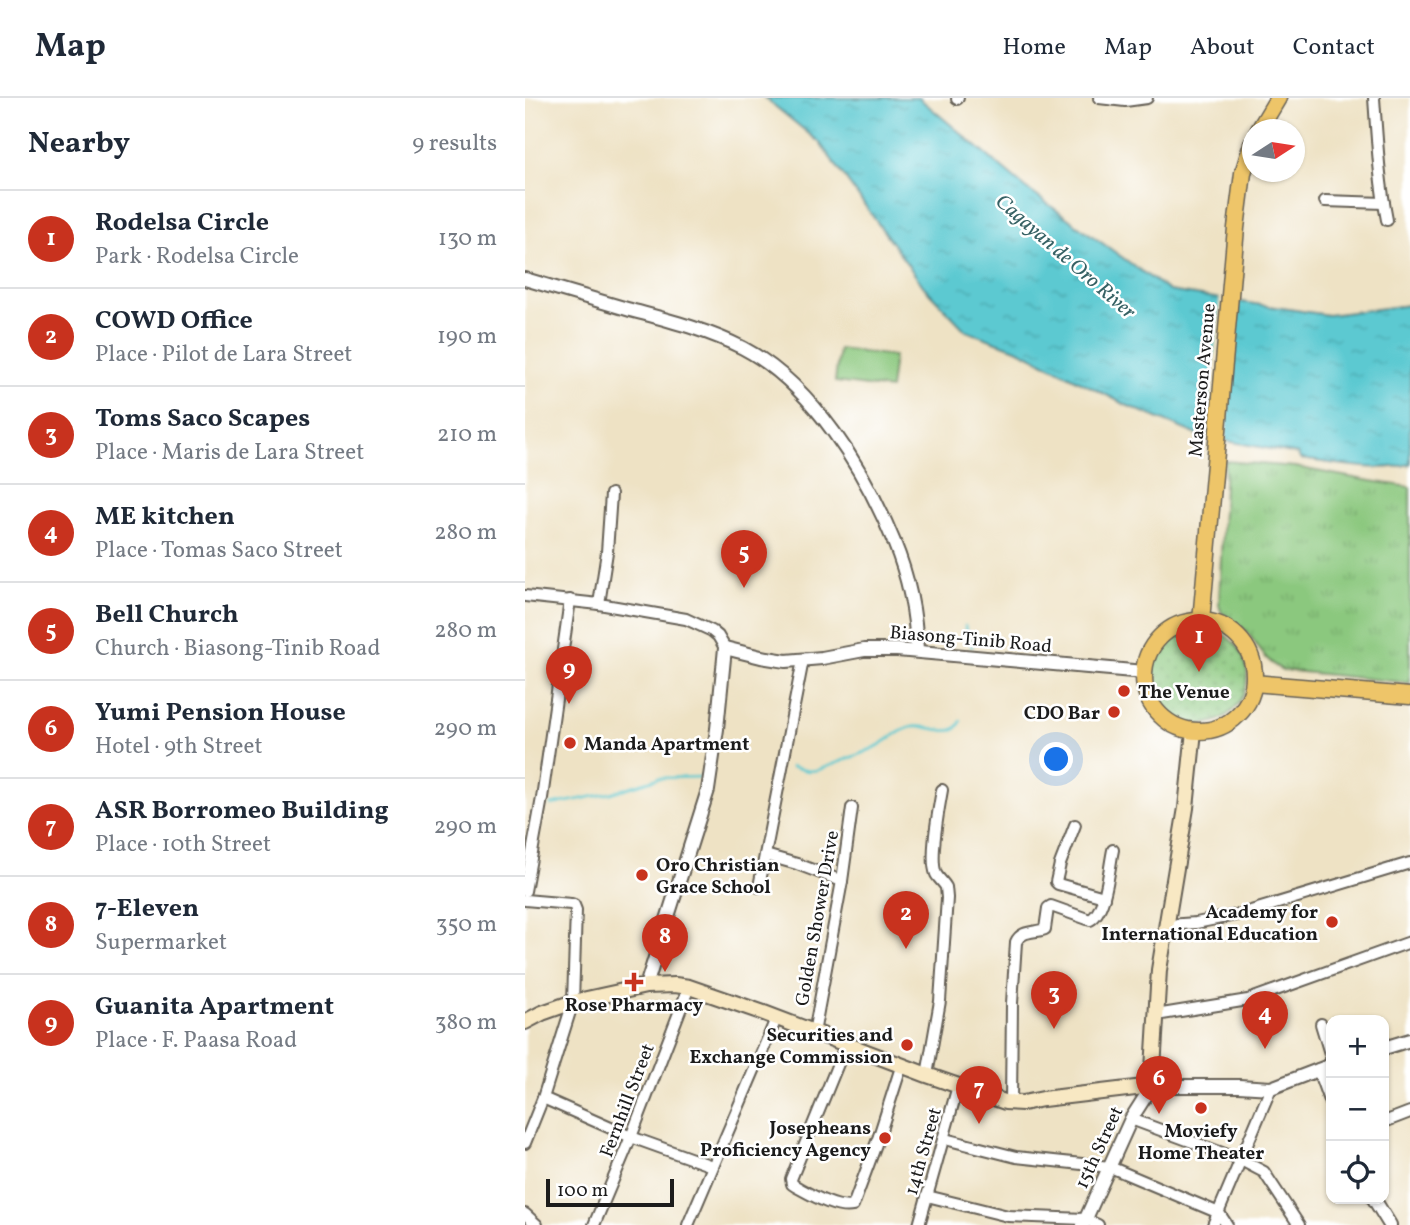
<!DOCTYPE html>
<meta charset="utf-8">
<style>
:root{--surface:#fff;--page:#f6f6f7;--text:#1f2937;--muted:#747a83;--line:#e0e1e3;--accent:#c8321e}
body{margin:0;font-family:Vollkorn,serif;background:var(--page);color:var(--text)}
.controls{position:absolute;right:21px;bottom:21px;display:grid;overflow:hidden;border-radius:14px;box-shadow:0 2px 5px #0004}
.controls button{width:63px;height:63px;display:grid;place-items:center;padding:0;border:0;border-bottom:2px solid var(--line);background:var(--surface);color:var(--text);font:35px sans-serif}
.compass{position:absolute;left:717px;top:21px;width:63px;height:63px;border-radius:50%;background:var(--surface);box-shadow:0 2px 5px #0004;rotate:78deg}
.scale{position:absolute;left:21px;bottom:18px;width:128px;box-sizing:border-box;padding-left:7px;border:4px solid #1c1c1c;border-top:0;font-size:19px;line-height:24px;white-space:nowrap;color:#1c1c1c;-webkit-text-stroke:5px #fff;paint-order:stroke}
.you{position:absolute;left:532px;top:662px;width:24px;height:24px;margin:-18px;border:5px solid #fff;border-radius:50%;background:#1a73e8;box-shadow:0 0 0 10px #1a73e833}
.badge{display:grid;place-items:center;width:46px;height:46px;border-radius:50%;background:var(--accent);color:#fff;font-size:23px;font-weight:700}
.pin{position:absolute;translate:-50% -58px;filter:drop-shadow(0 2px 4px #0008)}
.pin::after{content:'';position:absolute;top:37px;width:24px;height:21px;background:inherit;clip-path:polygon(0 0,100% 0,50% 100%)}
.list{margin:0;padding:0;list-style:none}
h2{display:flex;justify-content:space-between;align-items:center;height:91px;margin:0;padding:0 28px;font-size:30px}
h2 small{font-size:23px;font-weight:400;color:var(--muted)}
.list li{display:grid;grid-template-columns:46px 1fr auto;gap:21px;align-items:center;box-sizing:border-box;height:98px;padding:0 28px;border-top:2px solid var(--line)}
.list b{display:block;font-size:26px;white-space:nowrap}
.list p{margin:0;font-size:23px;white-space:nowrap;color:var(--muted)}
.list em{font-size:23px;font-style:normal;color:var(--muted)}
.icon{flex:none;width:38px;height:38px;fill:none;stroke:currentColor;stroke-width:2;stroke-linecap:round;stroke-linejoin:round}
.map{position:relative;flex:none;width:885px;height:1127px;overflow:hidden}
header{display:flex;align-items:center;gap:42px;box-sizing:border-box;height:98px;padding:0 35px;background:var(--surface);border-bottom:2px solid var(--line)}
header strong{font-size:33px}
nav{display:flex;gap:38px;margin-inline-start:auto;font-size:24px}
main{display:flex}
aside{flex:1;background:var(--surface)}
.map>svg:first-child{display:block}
.grass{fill:url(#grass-tufts);stroke:#54724d;stroke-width:2}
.park{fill:url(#park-dots);stroke:#54724d;stroke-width:2}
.garden{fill:#8bc87e;stroke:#54724d;stroke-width:2}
.water{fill:url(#water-ripples);stroke:#3c7276;stroke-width:2}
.pier{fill:#eee2c4}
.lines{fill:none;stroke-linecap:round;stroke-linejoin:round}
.stream{stroke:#5cc9d1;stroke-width:2.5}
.minor-casing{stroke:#666157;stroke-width:14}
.tertiary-casing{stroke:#666157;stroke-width:16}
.secondary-casing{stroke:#666157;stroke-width:18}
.primary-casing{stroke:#666157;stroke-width:19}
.minor{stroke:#fff;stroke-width:10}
.tertiary{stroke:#fff;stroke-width:12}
.secondary{stroke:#f8e8c3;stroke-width:14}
.primary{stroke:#eec569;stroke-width:16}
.poi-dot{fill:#c8321e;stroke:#fff;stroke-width:2.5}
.labels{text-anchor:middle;stroke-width:5;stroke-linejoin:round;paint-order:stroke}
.street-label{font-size:19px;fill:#1c1c1c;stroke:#fff}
.poi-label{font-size:19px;font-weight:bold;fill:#1c1c1c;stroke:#fff;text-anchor:end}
.water-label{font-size:21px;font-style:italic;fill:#366164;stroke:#fff}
</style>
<header>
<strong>Map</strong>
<nav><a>Home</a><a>Map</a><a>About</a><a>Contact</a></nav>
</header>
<main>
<aside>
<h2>Nearby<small>9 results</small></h2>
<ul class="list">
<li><span class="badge">1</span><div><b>Rodelsa Circle</b><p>Park · Rodelsa Circle</p></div><em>130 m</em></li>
<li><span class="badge">2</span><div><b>COWD Office</b><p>Place · Pilot de Lara Street</p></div><em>190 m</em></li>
<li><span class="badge">3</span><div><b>Toms Saco Scapes</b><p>Place · Maris de Lara Street</p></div><em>210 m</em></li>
<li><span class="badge">4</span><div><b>ME kitchen</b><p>Place · Tomas Saco Street</p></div><em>280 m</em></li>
<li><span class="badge">5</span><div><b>Bell Church</b><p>Church · Biasong-Tinib Road</p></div><em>280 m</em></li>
<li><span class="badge">6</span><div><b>Yumi Pension House</b><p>Hotel · 9th Street</p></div><em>290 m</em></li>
<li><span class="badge">7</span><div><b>ASR Borromeo Building</b><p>Place · 10th Street</p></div><em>290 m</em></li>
<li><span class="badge">8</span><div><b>7-Eleven</b><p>Supermarket</p></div><em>350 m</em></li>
<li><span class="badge">9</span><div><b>Guanita Apartment</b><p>Place · F. Paasa Road</p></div><em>380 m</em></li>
</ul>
</aside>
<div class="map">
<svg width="885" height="1127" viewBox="0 0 885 1127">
<defs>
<pattern id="grass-tufts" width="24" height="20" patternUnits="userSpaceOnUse" patternTransform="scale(1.75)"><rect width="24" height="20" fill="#8bc87e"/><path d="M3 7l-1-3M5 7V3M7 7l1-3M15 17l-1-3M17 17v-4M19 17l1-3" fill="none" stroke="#77ab6c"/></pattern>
<pattern id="park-dots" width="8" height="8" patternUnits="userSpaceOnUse" patternTransform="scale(1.75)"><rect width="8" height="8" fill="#8bc87e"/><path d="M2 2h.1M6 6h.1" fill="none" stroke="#77ab6c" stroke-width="1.8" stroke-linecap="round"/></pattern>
<pattern id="water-ripples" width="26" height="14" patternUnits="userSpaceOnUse" patternTransform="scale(1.75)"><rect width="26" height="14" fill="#5cc9d1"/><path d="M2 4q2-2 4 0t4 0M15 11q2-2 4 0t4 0" fill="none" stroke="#4facb3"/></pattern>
</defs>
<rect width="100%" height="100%" fill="#fff"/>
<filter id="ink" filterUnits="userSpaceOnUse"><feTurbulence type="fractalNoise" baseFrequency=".0143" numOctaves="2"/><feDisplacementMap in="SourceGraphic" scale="14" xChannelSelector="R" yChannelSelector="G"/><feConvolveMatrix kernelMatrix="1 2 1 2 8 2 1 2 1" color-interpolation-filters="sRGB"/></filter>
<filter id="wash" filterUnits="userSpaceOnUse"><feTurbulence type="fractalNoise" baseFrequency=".00686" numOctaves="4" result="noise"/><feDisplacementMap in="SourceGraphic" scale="28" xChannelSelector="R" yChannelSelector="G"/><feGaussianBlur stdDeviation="1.57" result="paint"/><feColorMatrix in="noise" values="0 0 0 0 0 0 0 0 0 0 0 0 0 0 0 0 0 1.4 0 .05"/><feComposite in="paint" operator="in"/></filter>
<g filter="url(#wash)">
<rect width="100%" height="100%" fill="#eee2c4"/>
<path class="grass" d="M 700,363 L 770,369 L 840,382 L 885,389 L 885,585 L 757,572 C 733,559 733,541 713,526 C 703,519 696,519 694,506 Z"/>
<circle class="park" cx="674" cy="578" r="48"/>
<polygon class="garden" points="314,251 369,258 365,291 310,284"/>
<path class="water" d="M 240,0 L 394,0 L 502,91 L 644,193 L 803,217 L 885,207 L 885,366 C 852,375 809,365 775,361 L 773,356 L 675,338 L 601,307 L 494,252 L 441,233 L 399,189 L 294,44 Z"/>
<polygon class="pier" points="695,197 714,200 700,346 681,343"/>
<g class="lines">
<g class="stream">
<polyline points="440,528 447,549"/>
<path d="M 266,669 L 284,673 L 293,672 C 312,665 331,658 349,650 C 362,644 373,632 387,629 C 403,625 429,643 436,623"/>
<polyline points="26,707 86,695 134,680 179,679"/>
</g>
</g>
</g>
<g filter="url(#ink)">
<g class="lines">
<g class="minor-casing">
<g id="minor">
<polyline points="574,0 600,3 622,0"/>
<path d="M 849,0 C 852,41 854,82 862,122"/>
<polyline points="432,1 433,0"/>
<polyline points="800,103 859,105"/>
<polyline points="0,498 74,506 161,521 187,533 193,538 200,550"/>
<polyline points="74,506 82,454 86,396"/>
<polyline points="278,562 240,757 272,766 317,783"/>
<polyline points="550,727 535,766 531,784 533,786 579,799"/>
<polyline points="234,789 240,757"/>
<polyline points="0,793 17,700 45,502"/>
<polyline points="0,802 46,806 49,807 51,812 48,904 18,1000 0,1045"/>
<polyline points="643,827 671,825 716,816 885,765"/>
<polyline points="631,917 723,902 885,844"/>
<polyline points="796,926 806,959"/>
<polyline points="289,935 317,783 327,710"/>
<path d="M 321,946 L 266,1081 L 267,1086 L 270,1088 C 285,1096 311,1112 328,1108 L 354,1038 L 377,966"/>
<path d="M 402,977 L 415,903 L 422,800 L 421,789 C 418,784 413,780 411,776 C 404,760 414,710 417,692"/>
<polyline points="18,1000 106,1039 187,1068"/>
<path d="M 486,1005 L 487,905 L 491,844 C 496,832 510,835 520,831 L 523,810 L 526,808 L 565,822 C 581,814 584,770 588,752"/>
<polyline points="606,1021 716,1062 739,1074 774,1127"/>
<polyline points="859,1024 885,1014"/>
<polyline points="420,1041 491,1059 585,1069 694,1115 702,1127"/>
<polyline points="402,1098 483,1118 560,1121 573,1127"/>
<polyline points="0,1116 12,1127"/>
<polyline points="69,1127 106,1039 164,889"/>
<polyline points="163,1127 251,921"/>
<polyline points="394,1127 433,988"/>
<polyline points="688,1127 746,990"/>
</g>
</g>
<g class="tertiary-casing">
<g id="tertiary">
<path d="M 0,181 C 34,191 68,201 102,211 C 142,222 181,231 218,250 C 288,287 340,373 369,444 C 383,478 391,517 392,553"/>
<polyline points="121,888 183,692 192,631 200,550 236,559 261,563 297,560 339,552 372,552 619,574"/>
<polyline points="859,950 885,942"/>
<polyline points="794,972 806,1005"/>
<polyline points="849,1101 865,1127"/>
<polyline points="558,1127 606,1021 627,988 714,988 746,990 806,967"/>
</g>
</g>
<g class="secondary-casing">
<polyline id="secondary" points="0,924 17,915 48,904 121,888 150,887 164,889 239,915 402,977 480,1004 498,1005 518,1001 627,988 634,872 661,710 669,633"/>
</g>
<g class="primary-casing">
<g id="primary">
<polyline points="734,32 753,0"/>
<circle cx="674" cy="578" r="55"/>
<polyline points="676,523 711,130 718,75 727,46"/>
<polyline points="729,585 885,598"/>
</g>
</g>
<use href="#minor" class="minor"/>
<use href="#tertiary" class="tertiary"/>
<use href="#secondary" class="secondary"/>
<use href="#primary" class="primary"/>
</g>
</g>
<g class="poi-dot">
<circle cx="599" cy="593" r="7"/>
<circle cx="589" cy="614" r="7"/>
<circle cx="45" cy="645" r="7"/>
<circle cx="117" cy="777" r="7"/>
<circle cx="807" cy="824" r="7"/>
<path d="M105.5 873.5h7v7h7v7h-7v7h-7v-7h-7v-7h7z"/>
<circle cx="382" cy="947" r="7"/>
<circle cx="676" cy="1010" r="7"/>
<circle cx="360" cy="1040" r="7"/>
</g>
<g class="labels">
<g class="street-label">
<text transform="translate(676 282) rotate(-85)" y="7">Masterson Avenue</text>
<text transform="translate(446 540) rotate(5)" y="7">Biasong-Tinib Road</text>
<text transform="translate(291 820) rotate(-80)" y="7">Golden Shower Drive</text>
<text transform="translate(101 1002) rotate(-69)" y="7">Fernhill Street</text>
<text transform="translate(573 1049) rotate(-65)" y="7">15th Street</text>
<text transform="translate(397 1053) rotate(-74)" y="7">14th Street</text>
</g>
<g class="poi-label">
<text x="613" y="600" text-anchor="start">The Venue</text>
<text x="575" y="621">CDO Bar</text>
<text x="59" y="652" text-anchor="start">Manda Apartment</text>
<text x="131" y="773" text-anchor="start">Oro Christian<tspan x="131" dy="22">Grace School</tspan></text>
<text x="793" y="820">Academy for<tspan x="793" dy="22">International Education</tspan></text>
<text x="109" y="913" text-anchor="middle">Rose Pharmacy</text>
<text x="368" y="943">Securities and<tspan x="368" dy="22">Exchange Commission</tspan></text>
<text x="346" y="1036">Josepheans<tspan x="346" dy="22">Proficiency Agency</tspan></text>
<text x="676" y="1039" text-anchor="middle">Moviefy<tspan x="676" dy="22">Home Theater</tspan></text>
</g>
<g class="water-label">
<text transform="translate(541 158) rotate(41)" y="7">Cagayan de Oro River</text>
</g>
</g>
</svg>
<div class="controls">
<button>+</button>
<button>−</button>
<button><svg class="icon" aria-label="locate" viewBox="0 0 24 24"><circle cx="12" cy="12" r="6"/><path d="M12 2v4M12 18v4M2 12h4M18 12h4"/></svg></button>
</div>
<svg class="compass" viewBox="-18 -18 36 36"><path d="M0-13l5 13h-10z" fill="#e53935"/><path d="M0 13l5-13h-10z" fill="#747a83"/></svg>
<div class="scale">100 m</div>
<div class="you"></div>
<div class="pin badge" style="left:674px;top:574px">1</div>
<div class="pin badge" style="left:381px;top:851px">2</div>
<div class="pin badge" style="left:529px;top:931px">3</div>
<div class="pin badge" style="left:740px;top:951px">4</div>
<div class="pin badge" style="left:219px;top:490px">5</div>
<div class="pin badge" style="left:634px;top:1016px">6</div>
<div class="pin badge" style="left:454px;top:1026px">7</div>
<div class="pin badge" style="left:140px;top:874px">8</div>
<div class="pin badge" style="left:44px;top:606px">9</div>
</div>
</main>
